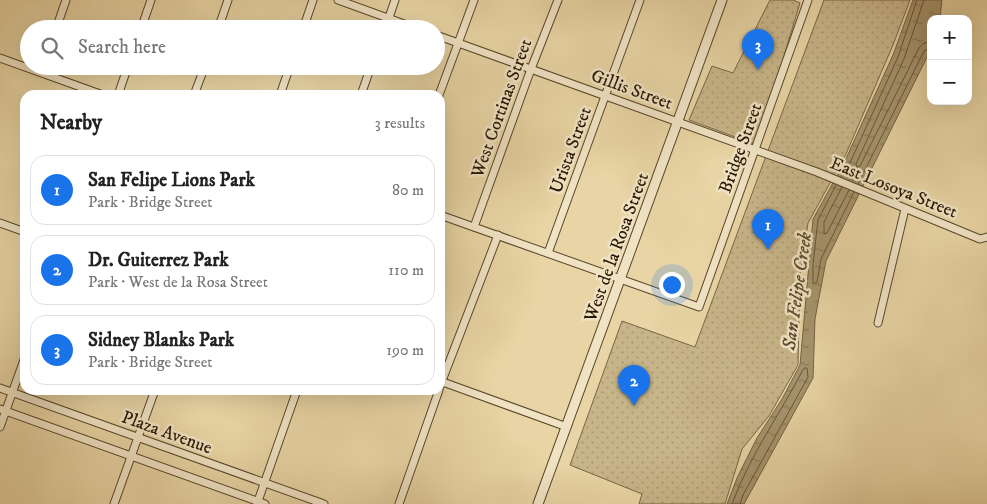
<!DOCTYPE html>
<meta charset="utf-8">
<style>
:root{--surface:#fff;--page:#f2f2f2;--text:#222;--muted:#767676;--line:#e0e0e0;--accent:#1a73e8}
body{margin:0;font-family:"IM FELL DW Pica",serif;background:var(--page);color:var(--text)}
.controls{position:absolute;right:15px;top:15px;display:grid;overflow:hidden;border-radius:10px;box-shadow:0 5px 20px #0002}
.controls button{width:45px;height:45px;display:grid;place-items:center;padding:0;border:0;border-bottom:1px solid var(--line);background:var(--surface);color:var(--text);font:25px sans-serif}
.you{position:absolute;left:671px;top:284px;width:18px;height:18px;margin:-12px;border:4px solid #fff;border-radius:50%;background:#1a73e8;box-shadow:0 0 0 8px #1a73e833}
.badge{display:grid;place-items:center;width:32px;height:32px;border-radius:50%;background:var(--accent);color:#fff;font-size:16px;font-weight:700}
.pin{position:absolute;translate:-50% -41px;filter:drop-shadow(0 1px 2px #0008)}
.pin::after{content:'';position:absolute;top:26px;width:18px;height:15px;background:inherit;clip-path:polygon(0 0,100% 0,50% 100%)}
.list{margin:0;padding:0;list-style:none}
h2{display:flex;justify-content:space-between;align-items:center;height:65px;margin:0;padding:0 20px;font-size:21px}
h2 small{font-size:16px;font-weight:400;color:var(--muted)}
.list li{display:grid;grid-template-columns:32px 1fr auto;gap:15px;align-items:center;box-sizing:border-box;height:70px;margin:0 10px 10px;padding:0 10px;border:1px solid var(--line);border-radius:15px}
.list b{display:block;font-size:19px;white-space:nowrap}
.list p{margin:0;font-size:16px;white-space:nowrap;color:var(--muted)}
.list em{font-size:16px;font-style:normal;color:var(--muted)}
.icon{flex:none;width:28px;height:28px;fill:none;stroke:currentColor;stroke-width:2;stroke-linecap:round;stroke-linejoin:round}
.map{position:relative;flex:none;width:987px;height:504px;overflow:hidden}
.search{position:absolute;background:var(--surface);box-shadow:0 5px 20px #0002;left:20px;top:20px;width:425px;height:55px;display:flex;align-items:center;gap:12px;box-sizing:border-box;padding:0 18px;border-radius:28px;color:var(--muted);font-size:19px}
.panel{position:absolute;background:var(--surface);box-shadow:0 5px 20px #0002;left:20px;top:90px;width:425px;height:305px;border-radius:15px}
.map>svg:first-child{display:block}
.park{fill:url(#park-dots);stroke:#764}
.water{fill:url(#water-ripples);stroke:#736242}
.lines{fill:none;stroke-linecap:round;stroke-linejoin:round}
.shore{stroke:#665637;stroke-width:1}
.minor-casing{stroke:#57462a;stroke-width:9}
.tertiary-casing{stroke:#57462a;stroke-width:11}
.minor{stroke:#f0e3c4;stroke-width:7}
.tertiary{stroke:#f0e3c4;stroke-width:9}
.labels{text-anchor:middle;stroke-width:5;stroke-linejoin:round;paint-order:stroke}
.street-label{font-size:18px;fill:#271701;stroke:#f0e3c4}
.water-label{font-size:19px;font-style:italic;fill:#5a492c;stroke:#f0e3c4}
</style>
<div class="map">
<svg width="987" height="504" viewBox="0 0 987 504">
<defs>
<pattern id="park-dots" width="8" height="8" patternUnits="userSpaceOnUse" patternTransform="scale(1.25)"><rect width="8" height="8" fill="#c7b488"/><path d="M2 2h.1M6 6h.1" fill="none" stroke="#ab9a74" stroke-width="1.8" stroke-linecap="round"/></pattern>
<pattern id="water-ripples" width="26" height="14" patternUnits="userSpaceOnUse" patternTransform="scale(1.25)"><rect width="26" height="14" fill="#a6946d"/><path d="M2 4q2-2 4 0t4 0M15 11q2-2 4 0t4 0" fill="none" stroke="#877857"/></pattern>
</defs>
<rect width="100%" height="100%" fill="#e8d4a4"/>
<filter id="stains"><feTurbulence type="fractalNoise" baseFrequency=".004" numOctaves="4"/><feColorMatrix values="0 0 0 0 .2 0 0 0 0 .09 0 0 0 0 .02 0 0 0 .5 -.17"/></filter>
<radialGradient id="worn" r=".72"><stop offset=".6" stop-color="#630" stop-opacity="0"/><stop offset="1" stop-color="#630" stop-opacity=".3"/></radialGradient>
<g class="park">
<polygon points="770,0 793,0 800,3 757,145 689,120 712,66 733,73"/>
<polygon points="824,0 910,0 893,45 846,154 808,223 800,276 798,365 769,416 742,449 725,504 639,504 642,494 570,465 622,321 695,347"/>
</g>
<polygon class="water" points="913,0 942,0 940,19 931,19 931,49 826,261 815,319 813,378 744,504 727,504 737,478 757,438 782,399 800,365 813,219 844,163 893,55"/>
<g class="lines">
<g class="shore">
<polyline points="924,0 904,59 856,164 857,167 860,166 919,48 924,43 931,42"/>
<polyline points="841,177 849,165 898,57 917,0"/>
<polyline points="858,184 924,51 931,48"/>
<polyline points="836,185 818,220 813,264 813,284 817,282 821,259 854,192"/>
<polyline points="842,187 824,222 824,234 827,233 849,190"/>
<path d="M 732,504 C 750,455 780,414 804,368 L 807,368 L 808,377 L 743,495 L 740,504"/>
</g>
<g class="minor-casing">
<g id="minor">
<polyline points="338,0 418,29"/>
<polyline points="56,29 66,0"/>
<polyline points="141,29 151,0"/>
<polyline points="218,29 228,0"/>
<polyline points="303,29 313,0"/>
<polyline points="385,29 395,0"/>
<polyline points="436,35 817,172 980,239 987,237"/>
<polyline points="0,58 103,95"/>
<polyline points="118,95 128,66"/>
<polyline points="194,95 205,66"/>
<polyline points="280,95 290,66"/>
<polyline points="361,95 371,66"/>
<polyline points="439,95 474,0"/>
<polyline points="440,215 699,307 808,0"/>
<polyline points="0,223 25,232"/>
<polyline points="474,227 531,69 558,0"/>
<polyline points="548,253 640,0"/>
<polyline points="878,323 905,209"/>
<polyline points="440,381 567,427"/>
<polyline points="440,386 498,235"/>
<polyline points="0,388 324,504"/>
<polyline points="0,409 265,504"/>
<polyline points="0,427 25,357"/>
<polyline points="114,504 155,390"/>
<polyline points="257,504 297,390"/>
<polyline points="399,504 439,390"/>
</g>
</g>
<g class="tertiary-casing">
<polyline id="tertiary" points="538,504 722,0"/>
</g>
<use href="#minor" class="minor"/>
<use href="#tertiary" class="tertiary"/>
</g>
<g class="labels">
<g class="street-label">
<text transform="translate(632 89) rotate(20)" y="6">Gillis Street</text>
<text transform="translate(501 108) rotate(-70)" y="6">West Cortinas Street</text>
<text transform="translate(740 148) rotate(-70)" y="6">Bridge Street</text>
<text transform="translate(570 150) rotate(-70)" y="6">Urista Street</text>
<text transform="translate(894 187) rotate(22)" y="6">East Losoya Street</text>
<text transform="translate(616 247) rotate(-70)" y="6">West de la Rosa Street</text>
<text transform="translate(167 432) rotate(20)" y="6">Plaza Avenue</text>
</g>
<g class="water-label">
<text transform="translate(796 291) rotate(-82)" y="7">San Felipe Creek</text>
</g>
</g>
<rect width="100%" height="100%" filter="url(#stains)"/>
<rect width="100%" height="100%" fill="url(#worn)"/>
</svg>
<div class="controls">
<button>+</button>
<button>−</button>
</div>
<div class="you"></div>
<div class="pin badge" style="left:768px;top:250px">1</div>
<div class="pin badge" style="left:634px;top:406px">2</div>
<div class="pin badge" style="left:758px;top:70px">3</div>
<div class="search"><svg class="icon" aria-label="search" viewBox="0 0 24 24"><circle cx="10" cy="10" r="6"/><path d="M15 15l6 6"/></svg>Search here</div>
<section class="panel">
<h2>Nearby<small>3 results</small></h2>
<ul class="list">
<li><span class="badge">1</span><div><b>San Felipe Lions Park</b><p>Park · Bridge Street</p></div><em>80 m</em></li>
<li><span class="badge">2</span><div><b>Dr. Guiterrez Park</b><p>Park · West de la Rosa Street</p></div><em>110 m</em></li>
<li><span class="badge">3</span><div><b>Sidney Blanks Park</b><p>Park · Bridge Street</p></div><em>190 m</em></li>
</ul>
</section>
</div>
